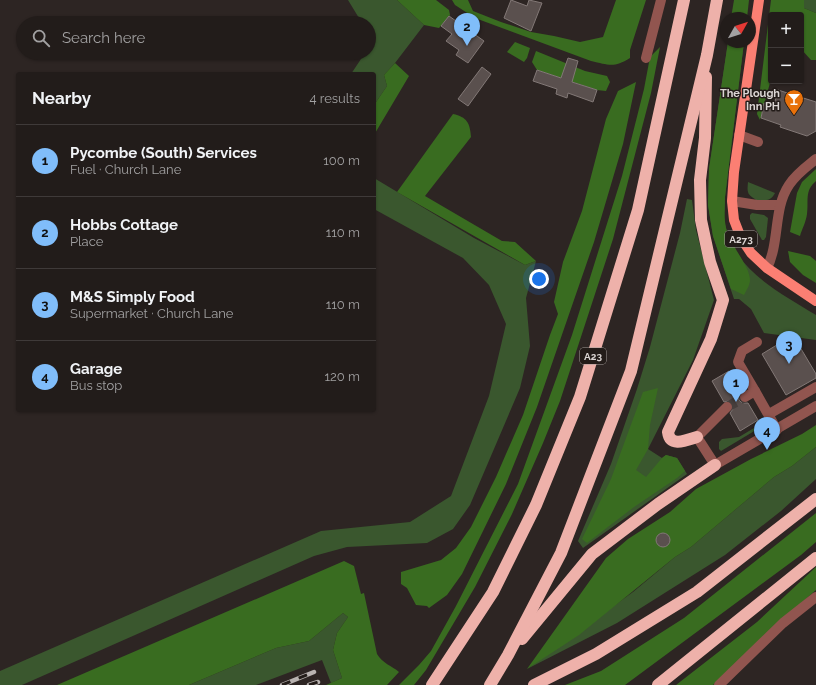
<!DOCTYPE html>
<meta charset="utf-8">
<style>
:root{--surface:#221c1a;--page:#2a2523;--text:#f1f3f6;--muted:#a2a1a2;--line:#3f3a39;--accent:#80bdfa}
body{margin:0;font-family:Raleway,sans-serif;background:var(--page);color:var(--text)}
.controls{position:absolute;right:12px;top:12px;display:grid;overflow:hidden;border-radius:4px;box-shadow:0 1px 3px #0004}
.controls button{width:36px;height:36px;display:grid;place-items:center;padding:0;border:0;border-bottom:1px solid var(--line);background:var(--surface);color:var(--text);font:20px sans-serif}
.compass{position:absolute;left:720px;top:12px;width:36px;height:36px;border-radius:50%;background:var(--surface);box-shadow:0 1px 3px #0004;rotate:51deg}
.you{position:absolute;left:539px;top:279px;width:14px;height:14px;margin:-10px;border:3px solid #fff;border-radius:50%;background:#1a73e8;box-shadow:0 0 0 6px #1a73e833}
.badge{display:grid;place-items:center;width:26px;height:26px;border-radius:50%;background:var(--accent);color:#111;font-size:13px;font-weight:700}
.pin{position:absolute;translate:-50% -33px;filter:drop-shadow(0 1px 2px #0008)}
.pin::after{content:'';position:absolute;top:21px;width:14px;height:12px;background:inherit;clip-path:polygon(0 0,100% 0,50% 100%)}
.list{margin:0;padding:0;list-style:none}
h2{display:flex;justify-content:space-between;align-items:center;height:52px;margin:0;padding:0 16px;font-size:17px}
h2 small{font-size:13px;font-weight:400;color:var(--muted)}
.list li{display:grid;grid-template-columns:26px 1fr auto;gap:12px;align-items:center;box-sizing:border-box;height:72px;padding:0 16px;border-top:1px solid var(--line)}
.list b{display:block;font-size:15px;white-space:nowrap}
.list p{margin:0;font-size:13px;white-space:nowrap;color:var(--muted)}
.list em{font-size:13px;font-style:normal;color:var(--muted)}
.icon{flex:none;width:22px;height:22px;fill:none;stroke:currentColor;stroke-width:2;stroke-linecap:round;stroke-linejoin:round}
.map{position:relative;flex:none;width:816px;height:685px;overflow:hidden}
.search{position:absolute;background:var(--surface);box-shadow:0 1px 3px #0004;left:16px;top:16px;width:360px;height:44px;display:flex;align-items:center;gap:10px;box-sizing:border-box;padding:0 14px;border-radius:22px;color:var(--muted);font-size:15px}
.panel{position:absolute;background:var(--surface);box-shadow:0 1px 3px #0004;left:16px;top:72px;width:360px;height:340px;border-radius:4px}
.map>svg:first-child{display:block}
.green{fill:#3a572e}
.forest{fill:#396c20}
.building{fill:#5a504e;stroke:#827876}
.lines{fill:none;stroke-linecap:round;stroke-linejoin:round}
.minor-tunnel{stroke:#473f3d;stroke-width:10;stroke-dasharray:10 5;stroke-linecap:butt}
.minor{stroke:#91554f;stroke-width:10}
.major{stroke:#fb7f73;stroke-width:10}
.highway{stroke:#eeb1aa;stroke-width:12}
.rail-casing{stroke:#b9b3b1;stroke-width:4.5}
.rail{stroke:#231c19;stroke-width:3;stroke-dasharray:9;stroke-linecap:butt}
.labels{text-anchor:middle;stroke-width:3;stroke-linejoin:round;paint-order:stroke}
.shield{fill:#231c19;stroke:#a49e9b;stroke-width:1}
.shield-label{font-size:10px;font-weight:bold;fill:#dbd5d3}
.poi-label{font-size:11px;font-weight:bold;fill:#dbd5d3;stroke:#231c19;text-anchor:end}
</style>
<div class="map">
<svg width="816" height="685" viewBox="0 0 816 685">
<rect width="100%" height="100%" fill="#2d2523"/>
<g class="green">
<polygon points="348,0 397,0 424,25 395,63 384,75 387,86 374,105 374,74 351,74 365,53 369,53 369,23 362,23"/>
<polygon points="804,0 816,0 816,13 804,8"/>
<path d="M 728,42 L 744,42 L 725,197 C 725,204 724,211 724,218 C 731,269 777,291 816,315 L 816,340 L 764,333 L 751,309 L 739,299 L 734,299 L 713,236 L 708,205 L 709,169 Z"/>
<polygon points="374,178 474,238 525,265 536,261 526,298 530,346 520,388 470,505 453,529 427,543 347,547 314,556 22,685 0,685 0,671 321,531 410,522 451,496 489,396 506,324 489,285 463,258 374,209"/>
<path d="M 748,182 L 775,193 C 771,201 765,201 756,200 C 747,194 747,193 748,182 Z"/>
<polygon points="687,199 692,200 696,230 714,300 693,360 648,449 662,458 666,455 677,458 687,474 583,548 578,541 611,464 637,389 650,347 680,233"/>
<polygon points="752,213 764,215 768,218 766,237 764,240 762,240 750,219 750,215"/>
<polygon points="754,428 756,430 721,451 719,449 719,442 722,439 739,437"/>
<polygon points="816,447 816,479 781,511 725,555 617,623 527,669 633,592 675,557 691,547 774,477 792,466"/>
<polygon points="343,613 348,617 337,633 333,650 342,678 331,683 322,660 256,685 189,685 276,648 309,641"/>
</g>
<g class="forest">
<polygon points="397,0 436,0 449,10 450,15 439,28 424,25"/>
<path d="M 452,0 L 468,0 L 473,11 L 501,22 L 531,32 L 554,36 L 580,42 L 603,37 L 616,0 L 646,0 L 630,50 L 630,58 C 614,68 609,65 591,61 L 475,18 L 455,5 Z"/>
<polygon points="734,0 749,0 747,18 731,18"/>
<polygon points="771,0 804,0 804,8 816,13 816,60 811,60 801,49 801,15 771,15 771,79 760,120 757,114"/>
<polygon points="515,42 530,48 527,58 524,62 507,52"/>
<path d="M 728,42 L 744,42 L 725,197 C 725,210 723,224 729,236 C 734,249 750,268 750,280 C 750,285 746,291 744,295 L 731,289 L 713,236 L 708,205 L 709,169 Z"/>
<polygon points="660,47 651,93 613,239 560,401 543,443 512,514 475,587 426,670 414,685 399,685 419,665 431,651 456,606 518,484 572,335 622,176 644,89 650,57"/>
<polygon points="536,51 585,71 607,76 610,82 606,91 597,90 537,70 532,62"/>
<polygon points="395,63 409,76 374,135 374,105 387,86 384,75"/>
<polygon points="636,82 623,144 594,242 537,407 506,484 462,574 447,595 429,608 427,606 416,605 407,588 401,584 401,572 441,560 456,548 471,527 496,477 523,415 550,335 558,314 554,302 563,262 582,211 606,119 618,91"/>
<path d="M 453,114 C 467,117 470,123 471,137 L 425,196 L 502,241 L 515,242 L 536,261 L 525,265 L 397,192 Z"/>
<path d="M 816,169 L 816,181 C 804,191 809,201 807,214 C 806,222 802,229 800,236 L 790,232 L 797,193 L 802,182 Z"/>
<polygon points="788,251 810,256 816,261 816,283 803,275 790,262"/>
<polygon points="658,388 650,425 648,449 636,470 646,477 662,458 666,455 677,458 685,471 677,478 634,507 587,543 582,539 611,479 643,392"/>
<polygon points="816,425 816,447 792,466 774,477 691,547 675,557 579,635 527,669 606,558 628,539 670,512 696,489 751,459 802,434"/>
<polygon points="816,513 816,542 801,555 625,685 565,685 601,671 684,618"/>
<path d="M 344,561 L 354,566 L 361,594 L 364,593 L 377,654 C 382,663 392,666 399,672 L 387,685 L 326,685 L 342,678 L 333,650 L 337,633 L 348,617 L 343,613 L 309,641 L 276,648 L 189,685 L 57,685 Z"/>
<polygon points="816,567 816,590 767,633 713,685 676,685 757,622"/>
</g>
<g class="building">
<polygon points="511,0 527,6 529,0 542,3 531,31 504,18"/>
<polygon points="449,16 484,41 468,63 456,55 459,50 446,41 452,34 441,26"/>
<polygon points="568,58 578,61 572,82 597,90 593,102 568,93 567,98 556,94 557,89 533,81 537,70 561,78"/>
<polygon points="482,67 491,74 468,106 458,99"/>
<polygon points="778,90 816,102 816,131 807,136 780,127 781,125 761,118 764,103 774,105"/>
<polygon points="785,340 789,346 797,342 816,374 816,378 786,395 762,354"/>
<polygon points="729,371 741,392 739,394 739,400 742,403 748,403 758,420 740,431 730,413 733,409 733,405 729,401 724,402 712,381"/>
<circle cx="663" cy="540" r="7"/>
</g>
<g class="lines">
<polyline class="minor-tunnel" points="727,407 745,397"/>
<g class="minor">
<polyline points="646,58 661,0"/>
<polyline points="739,135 758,142"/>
<polyline points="732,201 757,205 780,205"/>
<path d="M 767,268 C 780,242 773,209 789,185 C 796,174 806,167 816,159"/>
<polyline points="755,391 738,362 742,351 757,342"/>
<polyline points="745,397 755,391 777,430"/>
<polyline points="727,407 697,437 715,465 816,406"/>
<polyline points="769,414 816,387"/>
<polyline points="719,685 783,623 816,597"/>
</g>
<polyline class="major" points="759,0 734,172 732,201 734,220 741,238 751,253 767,268 816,301"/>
<g class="highway">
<path d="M 697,437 C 687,440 670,448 668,432 L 711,339 L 723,300 L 710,262 L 701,220 L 700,180 L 705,138 L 706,77"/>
<polyline points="522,639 592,554 658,504 715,465"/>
<polyline points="432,685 493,592 536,505 580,397 638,210 684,0"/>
<polyline points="490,685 508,655 561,553 631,371 707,55 717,0"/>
<polyline points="534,685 596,654 697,592 816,499"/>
<polyline points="658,685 816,558"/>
</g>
<g class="rail-casing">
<g id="rail">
<polyline points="282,685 314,672"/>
<polyline points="309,685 318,682"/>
</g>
</g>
<use href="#rail" class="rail"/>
</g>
<defs>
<g id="bar-pin" transform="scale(1)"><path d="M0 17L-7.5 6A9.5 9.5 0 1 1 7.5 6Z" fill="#e8710a" stroke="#231c19"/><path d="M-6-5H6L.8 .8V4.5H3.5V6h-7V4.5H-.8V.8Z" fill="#fff"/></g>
</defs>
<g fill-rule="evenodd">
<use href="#bar-pin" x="794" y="99"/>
</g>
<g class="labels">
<g class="shield">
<rect x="725" y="231" width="32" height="16" rx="3"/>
<rect x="580" y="348" width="26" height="16" rx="3"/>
</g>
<g class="shield-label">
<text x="741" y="243">A273</text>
<text x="593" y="360">A23</text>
</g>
<g class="poi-label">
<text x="780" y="97">The Plough<tspan x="780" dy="13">Inn PH</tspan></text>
</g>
</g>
</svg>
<div class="controls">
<button>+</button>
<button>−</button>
</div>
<svg class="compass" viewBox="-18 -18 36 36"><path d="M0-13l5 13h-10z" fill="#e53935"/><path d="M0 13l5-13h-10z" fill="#a2a1a2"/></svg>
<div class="you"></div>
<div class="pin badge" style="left:736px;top:402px">1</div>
<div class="pin badge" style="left:467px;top:46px">2</div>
<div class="pin badge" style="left:789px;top:364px">3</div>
<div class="pin badge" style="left:767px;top:450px">4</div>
<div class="search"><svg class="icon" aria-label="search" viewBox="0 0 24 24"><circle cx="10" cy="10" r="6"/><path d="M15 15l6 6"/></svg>Search here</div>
<section class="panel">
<h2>Nearby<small>4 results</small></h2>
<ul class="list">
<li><span class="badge">1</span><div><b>Pycombe (South) Services</b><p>Fuel · Church Lane</p></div><em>100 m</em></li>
<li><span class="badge">2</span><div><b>Hobbs Cottage</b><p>Place</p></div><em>110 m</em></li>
<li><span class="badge">3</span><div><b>M&amp;S Simply Food</b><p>Supermarket · Church Lane</p></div><em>110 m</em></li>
<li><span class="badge">4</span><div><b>Garage</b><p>Bus stop</p></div><em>120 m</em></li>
</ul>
</section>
</div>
